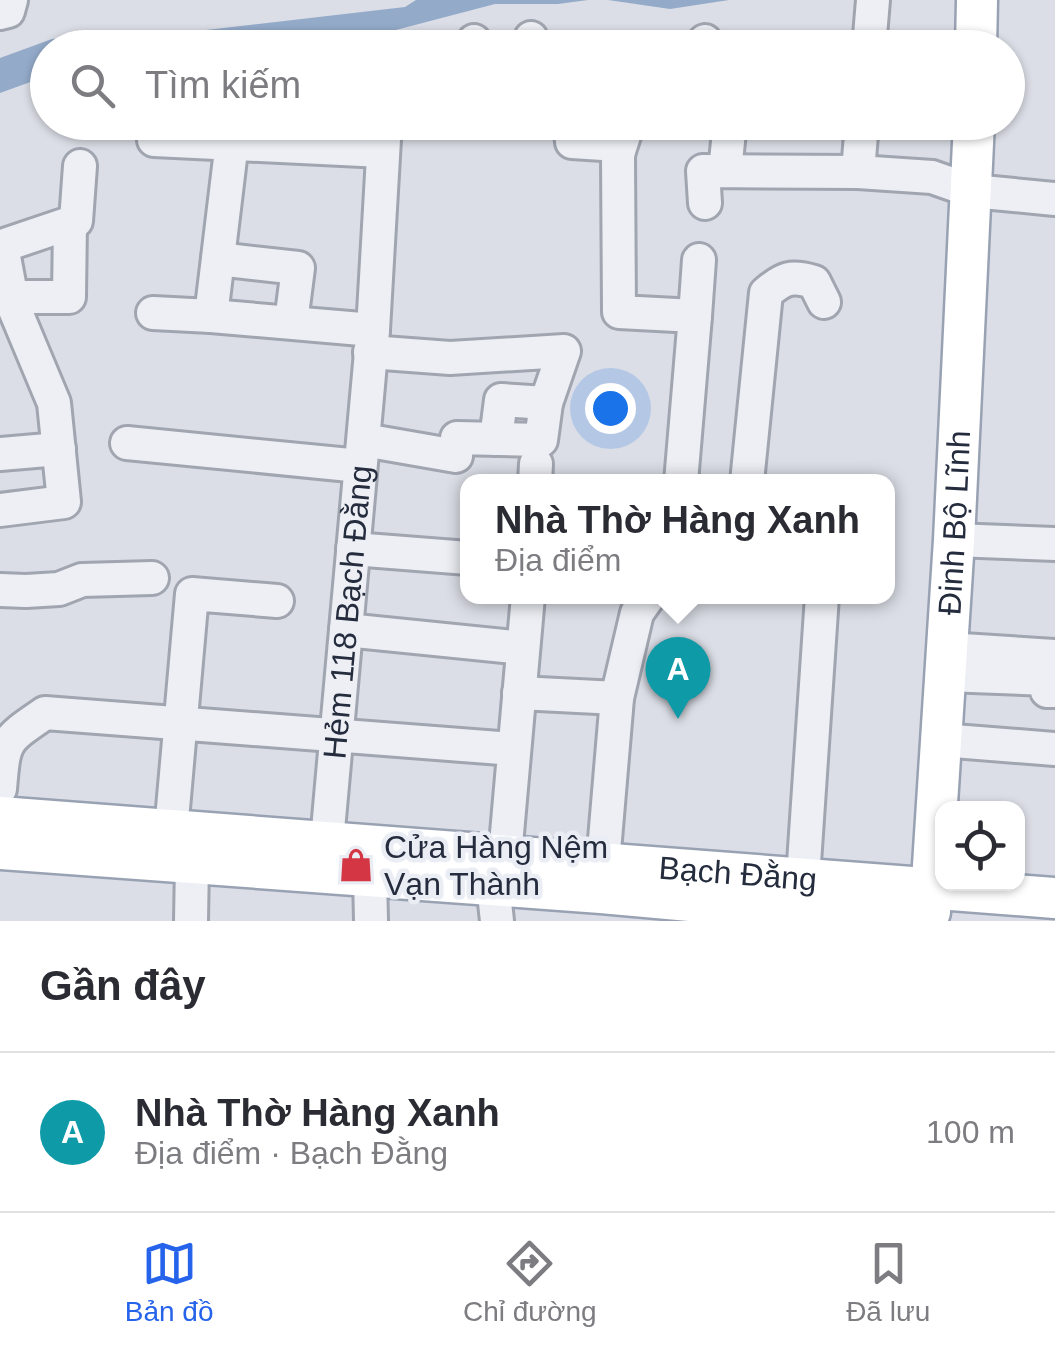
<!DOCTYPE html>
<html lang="vi">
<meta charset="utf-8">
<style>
:root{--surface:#fff;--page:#f7f7f7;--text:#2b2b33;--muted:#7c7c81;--line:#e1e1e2;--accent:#2563eb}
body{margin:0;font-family:Arial,sans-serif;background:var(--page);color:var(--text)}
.controls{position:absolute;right:30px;bottom:30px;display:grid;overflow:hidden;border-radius:20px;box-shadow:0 2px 8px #0004}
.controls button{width:90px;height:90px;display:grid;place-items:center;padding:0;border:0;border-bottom:2px solid var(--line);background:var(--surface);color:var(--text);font:50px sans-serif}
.you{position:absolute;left:610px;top:408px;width:35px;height:35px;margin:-25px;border:8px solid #fff;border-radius:50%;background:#1a73e8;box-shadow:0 0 0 15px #1a73e833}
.badge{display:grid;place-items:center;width:65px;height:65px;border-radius:50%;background:var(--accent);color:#fff;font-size:32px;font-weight:700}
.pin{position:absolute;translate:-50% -82px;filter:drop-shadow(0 2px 5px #0008)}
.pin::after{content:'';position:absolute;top:52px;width:35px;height:30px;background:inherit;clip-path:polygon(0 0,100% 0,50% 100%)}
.popup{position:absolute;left:460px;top:474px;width:435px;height:130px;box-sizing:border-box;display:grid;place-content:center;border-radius:20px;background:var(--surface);filter:drop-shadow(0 2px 8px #0005);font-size:32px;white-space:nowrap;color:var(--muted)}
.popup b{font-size:38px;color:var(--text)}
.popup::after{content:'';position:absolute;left:50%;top:100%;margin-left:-20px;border:20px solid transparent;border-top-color:var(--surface)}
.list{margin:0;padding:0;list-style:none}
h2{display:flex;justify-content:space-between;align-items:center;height:130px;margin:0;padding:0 40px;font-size:42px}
h2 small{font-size:32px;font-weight:400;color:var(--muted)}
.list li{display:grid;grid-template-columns:65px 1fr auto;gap:30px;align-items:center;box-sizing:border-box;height:160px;padding:0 40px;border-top:2px solid var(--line)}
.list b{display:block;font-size:38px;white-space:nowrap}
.list p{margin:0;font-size:32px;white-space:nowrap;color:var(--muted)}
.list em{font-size:32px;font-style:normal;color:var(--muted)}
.icon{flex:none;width:55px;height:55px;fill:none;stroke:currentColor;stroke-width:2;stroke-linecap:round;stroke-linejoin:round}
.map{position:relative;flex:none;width:1055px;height:921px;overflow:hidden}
.search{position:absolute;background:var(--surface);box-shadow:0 2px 8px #0004;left:30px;right:30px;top:30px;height:110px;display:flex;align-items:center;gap:25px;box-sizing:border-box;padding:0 35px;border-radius:55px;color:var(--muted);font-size:38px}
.sheet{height:290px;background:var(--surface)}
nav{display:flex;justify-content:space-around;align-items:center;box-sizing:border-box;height:140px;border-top:2px solid var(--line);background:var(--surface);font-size:28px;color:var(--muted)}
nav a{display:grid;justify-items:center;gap:5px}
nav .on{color:var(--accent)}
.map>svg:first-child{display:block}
.water{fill:#93aac9}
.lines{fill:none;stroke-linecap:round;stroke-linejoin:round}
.minor-casing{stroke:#a0a5b0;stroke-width:38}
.major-casing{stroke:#99a2b3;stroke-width:45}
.minor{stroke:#edeff4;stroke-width:32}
.major{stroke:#fff;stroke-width:40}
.labels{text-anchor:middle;stroke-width:9;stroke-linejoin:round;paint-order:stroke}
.street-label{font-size:32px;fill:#242c3d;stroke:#eaedf4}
.poi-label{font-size:32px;fill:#242c3d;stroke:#eaedf4;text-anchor:start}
</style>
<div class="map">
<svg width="1055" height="921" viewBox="0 0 1055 921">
<rect width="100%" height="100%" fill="#dbdee6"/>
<g class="water">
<polygon points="416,0 588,0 558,4 495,4 331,47 48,48 47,76 0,93 0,58 52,39 206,30 405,7"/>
<polygon points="608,0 729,0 670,9"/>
</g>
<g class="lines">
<g class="minor-casing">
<g id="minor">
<polyline points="0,13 8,11 11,0"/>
<polyline points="474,41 474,48"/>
<polyline points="705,41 706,48"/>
<polyline points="531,48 531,38"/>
<polyline points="869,48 873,0"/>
<polyline points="570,122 572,142 619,145"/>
<path d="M 626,122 C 627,134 619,145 618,157 L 619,312 L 695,316 L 681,482"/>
<polyline points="154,140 383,151"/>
<polyline points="232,142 211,316 373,330"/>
<polyline points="725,171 730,122"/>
<polyline points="858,172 862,122"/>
<polyline points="705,203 703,171 858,172 932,177 972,191 1055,199"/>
<polyline points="218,259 298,268 291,322"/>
<polyline points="13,305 22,297 69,297 70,223"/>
<polyline points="153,313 211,316"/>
<polyline points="695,316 699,260"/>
<polyline points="496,439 501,400 546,403"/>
<polyline points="364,440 456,456 457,438 541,440 546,403 564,351 450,358 370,352"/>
<polyline points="127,443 360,466"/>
<polyline points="0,454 59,449"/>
<polyline points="535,482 536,464"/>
<path d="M 747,482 L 766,293 C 784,278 791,275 814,282 L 824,302"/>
<polyline points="0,510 64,502 54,403 13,305 2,246 76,221 80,166"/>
<polyline points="954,540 1055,544"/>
<polyline points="353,549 468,558"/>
<polyline points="0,590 26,591 59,589 82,580 152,578"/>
<polyline points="346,630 523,648"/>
<polyline points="947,649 1055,656"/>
<polyline points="945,675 1048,679 1047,691 1055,691"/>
<polyline points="519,693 617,698"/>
<polyline points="941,740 1055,749"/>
<path d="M 0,789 C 4,740 4,741 45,713 L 514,749"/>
<polyline points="171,831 192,594 277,601"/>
<polyline points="505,856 528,596"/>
<path id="s1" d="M 325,863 L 373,330 L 385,122"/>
<polyline points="603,863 617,698 637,613 649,596"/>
<polyline points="370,876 371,921"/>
<polyline points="803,878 822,596"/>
<polyline points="493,884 497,921"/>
<polyline points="191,921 192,863"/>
</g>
</g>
<g class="major-casing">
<g id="major">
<polyline points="976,48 977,0"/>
<path id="s2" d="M 0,817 L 1055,898"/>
<polyline points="0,849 601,893 910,921"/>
<path id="s3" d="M 930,912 L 954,540 L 974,122"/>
</g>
</g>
<use href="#minor" class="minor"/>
<use href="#major" class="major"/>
</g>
<defs>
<g id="shop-bare" transform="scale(2.7)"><path d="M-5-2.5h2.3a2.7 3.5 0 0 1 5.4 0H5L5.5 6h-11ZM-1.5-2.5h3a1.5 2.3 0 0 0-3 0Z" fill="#d53644" stroke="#eaedf4" stroke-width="2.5" paint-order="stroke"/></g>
</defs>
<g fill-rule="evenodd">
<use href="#shop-bare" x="356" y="865"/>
</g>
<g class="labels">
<g class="street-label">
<text dy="11" stroke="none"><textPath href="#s3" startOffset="390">Đinh Bộ Lĩnh</textPath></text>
<text dy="11" stroke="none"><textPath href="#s1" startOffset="252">Hẻm 118 Bạch Đằng</textPath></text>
<text dy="11" stroke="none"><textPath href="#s2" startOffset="740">Bạch Đằng</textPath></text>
</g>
<g class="poi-label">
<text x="384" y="858">Cửa Hàng Nệm<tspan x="384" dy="37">Vạn Thành</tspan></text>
</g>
</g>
</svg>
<div class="controls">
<button><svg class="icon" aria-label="locate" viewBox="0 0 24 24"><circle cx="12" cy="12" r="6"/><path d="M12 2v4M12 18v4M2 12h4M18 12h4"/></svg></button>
</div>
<div class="you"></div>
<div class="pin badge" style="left:678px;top:719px;background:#0f9aa8">A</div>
<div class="popup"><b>Nhà Thờ Hàng Xanh</b>Địa điểm</div>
<div class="search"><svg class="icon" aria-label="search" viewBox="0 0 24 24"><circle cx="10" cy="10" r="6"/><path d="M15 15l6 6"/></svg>Tìm kiếm</div>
</div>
<section class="sheet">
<h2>Gần đây<small></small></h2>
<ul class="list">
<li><span class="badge" style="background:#0f9aa8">A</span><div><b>Nhà Thờ Hàng Xanh</b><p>Địa điểm · Bạch Đằng</p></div><em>100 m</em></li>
</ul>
</section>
<nav>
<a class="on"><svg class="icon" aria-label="map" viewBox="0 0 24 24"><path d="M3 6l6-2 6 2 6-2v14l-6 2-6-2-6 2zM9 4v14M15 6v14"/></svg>Bản đồ</a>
<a><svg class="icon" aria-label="directions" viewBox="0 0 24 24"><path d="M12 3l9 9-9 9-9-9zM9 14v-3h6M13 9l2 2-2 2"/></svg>Chỉ đường</a>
<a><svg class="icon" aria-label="saved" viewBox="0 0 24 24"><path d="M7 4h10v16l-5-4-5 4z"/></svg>Đã lưu</a>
</nav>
